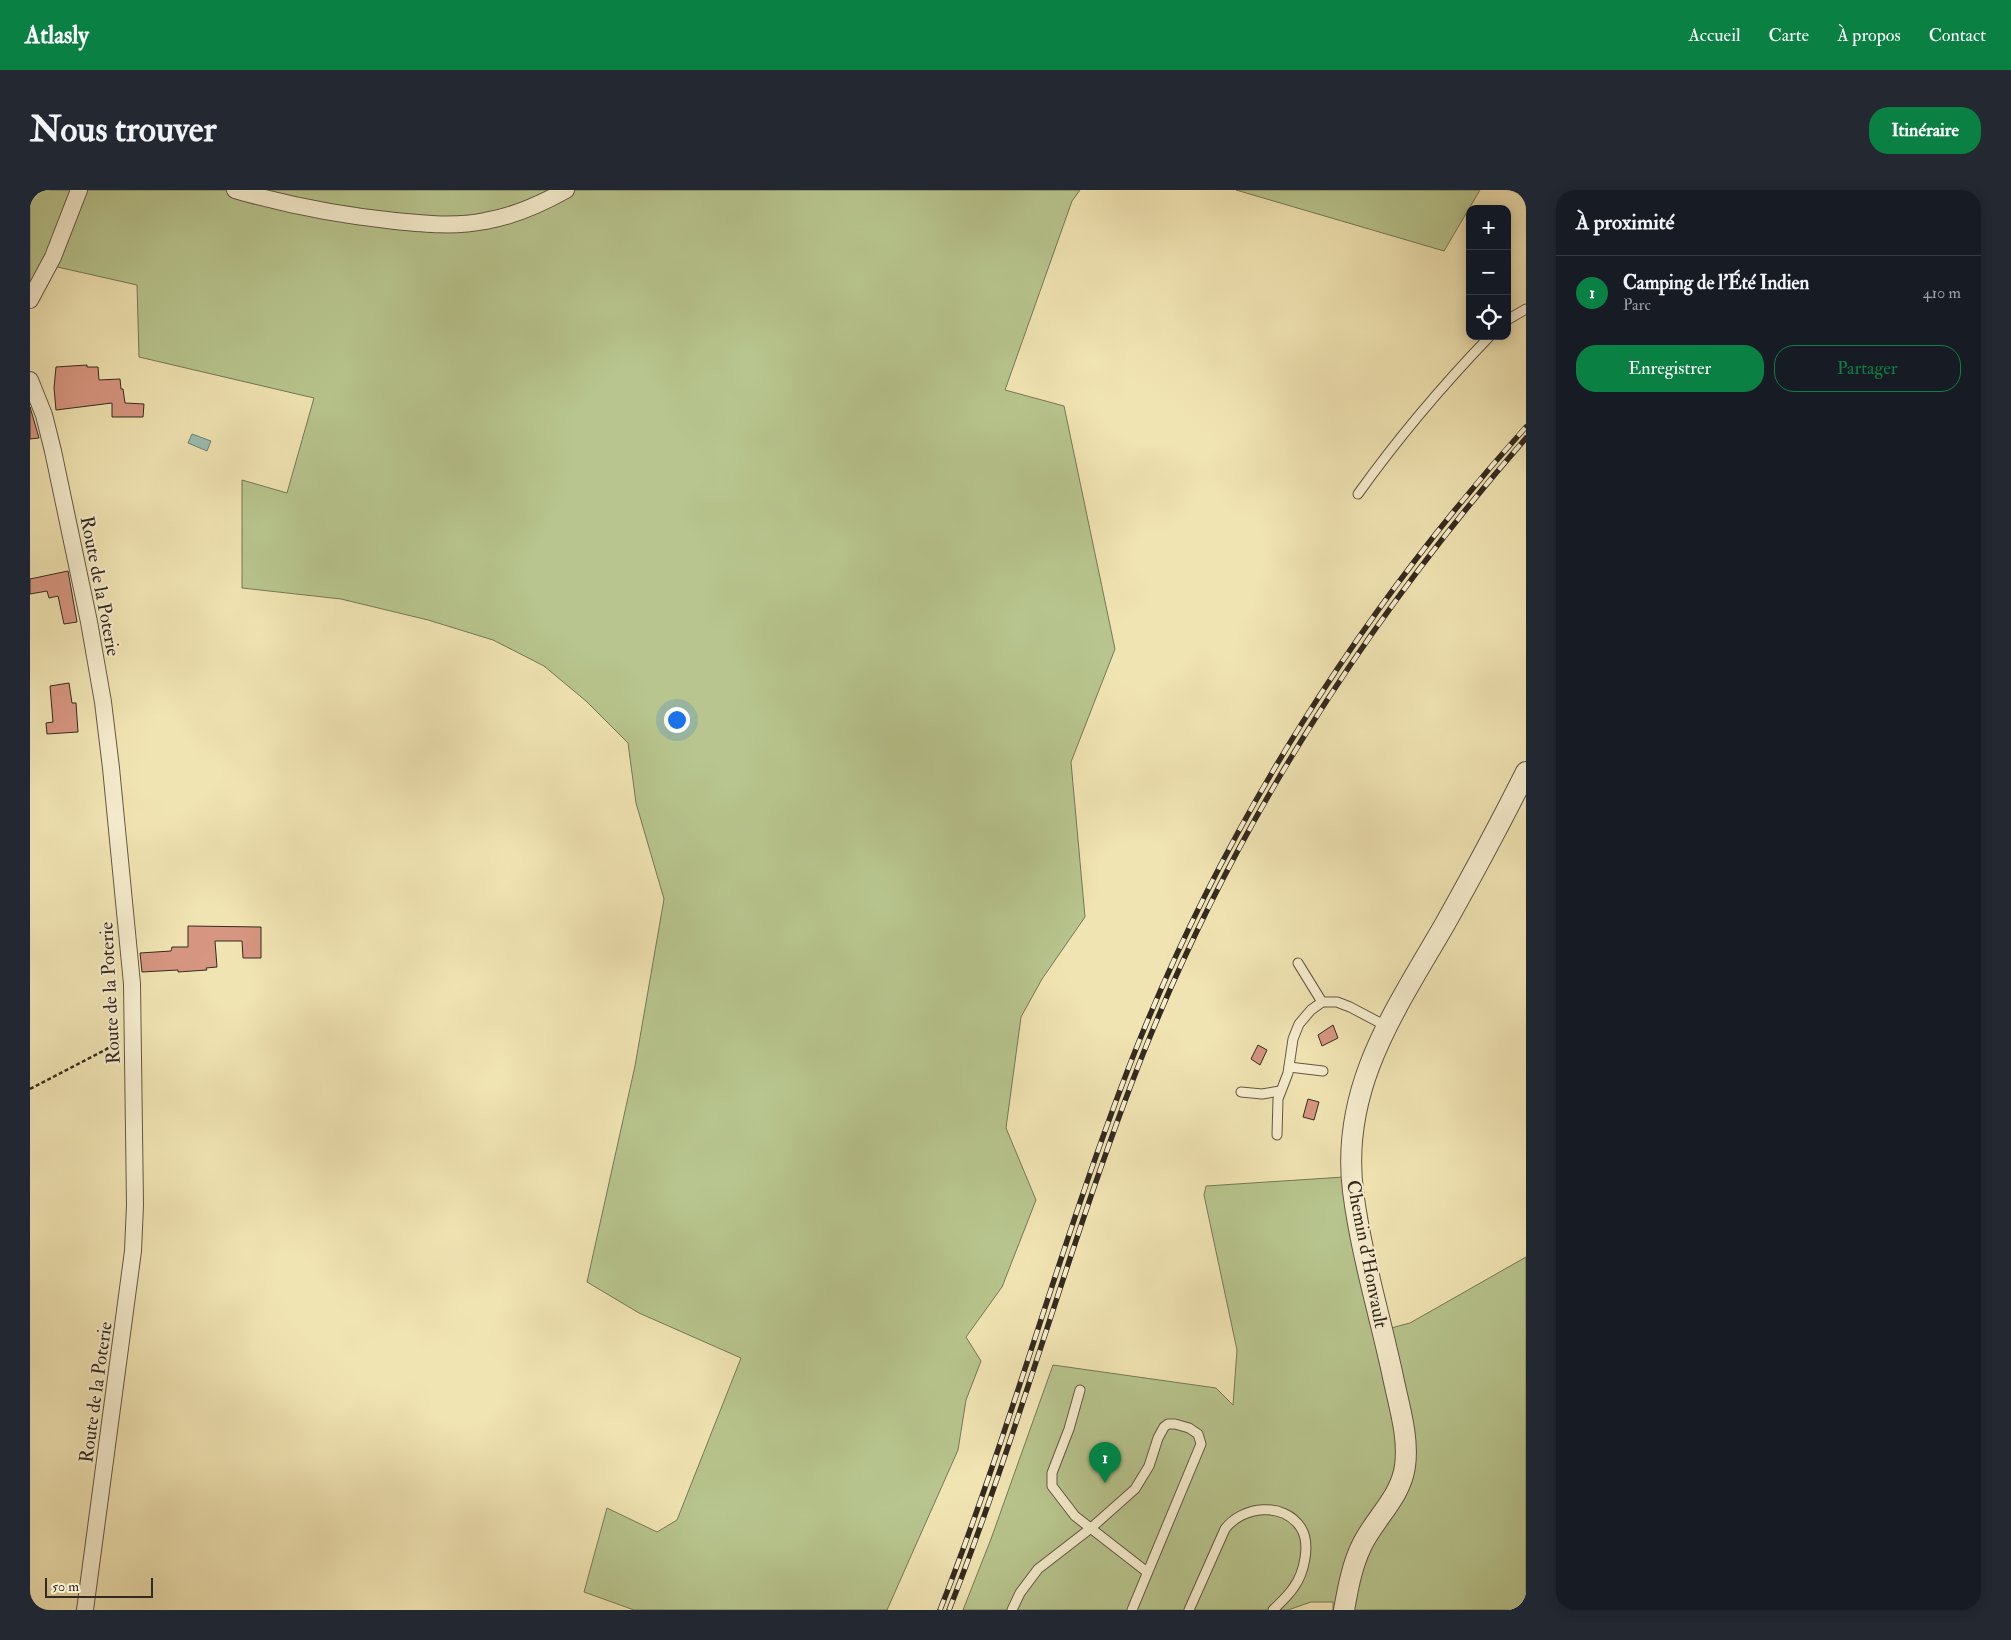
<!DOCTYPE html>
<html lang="fr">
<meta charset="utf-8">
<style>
:root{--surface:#171b24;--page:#242831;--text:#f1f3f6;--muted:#9ea1a6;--line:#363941;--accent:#0b8043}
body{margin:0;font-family:"IM FELL Double Pica",serif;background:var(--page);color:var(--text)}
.controls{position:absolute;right:15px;top:15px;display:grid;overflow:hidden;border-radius:10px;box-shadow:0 2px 12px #0003}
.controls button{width:45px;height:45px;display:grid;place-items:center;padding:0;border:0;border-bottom:1px solid var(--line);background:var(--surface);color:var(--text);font:25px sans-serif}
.scale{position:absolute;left:15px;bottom:12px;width:108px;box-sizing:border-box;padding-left:5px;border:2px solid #332a1f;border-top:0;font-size:14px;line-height:18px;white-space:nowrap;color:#332a1f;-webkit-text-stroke:4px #f6edce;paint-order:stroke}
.you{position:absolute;left:646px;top:529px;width:18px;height:18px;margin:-12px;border:4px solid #fff;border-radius:50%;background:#1a73e8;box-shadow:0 0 0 8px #1a73e833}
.badge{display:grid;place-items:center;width:32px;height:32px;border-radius:50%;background:var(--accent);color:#fff;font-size:16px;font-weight:700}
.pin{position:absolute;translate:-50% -41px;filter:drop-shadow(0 1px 2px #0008)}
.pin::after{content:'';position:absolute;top:26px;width:18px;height:15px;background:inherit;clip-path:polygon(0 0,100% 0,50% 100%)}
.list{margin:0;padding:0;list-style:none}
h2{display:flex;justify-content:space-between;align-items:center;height:65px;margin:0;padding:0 20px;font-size:21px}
h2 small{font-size:16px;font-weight:400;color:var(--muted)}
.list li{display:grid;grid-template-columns:32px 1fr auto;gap:15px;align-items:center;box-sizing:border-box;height:75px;padding:0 20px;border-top:1px solid var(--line)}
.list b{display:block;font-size:19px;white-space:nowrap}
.list p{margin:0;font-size:16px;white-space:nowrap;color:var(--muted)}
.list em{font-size:16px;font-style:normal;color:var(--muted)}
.actions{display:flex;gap:10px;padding:15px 20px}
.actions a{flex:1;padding:11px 0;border:1px solid var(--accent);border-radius:20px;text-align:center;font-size:18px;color:var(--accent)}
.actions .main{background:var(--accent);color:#fff}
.icon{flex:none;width:28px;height:28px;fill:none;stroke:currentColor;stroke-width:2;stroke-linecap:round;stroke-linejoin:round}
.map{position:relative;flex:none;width:1496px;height:1420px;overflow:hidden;border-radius:20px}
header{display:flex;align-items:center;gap:30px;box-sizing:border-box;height:70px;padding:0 25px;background:var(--accent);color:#fff}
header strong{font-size:24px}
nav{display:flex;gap:28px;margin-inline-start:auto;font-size:18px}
.intro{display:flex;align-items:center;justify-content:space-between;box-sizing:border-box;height:120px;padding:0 30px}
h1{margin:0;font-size:35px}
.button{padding:12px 22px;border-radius:20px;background:var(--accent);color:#fff;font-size:18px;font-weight:700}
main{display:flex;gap:30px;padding:0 30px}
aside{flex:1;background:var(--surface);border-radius:20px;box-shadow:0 2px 12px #0003}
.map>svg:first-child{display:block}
.green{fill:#b8c58e;stroke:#767856}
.water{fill:#9bbeb1;stroke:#718377}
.building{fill:#d79681;stroke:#332a1f}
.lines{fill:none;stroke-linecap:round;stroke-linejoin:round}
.service-casing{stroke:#625844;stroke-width:11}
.minor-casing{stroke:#625844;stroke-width:18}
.tertiary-casing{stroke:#625844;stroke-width:22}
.path{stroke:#332a1f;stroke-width:2.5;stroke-dasharray:4 2.5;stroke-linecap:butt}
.service{stroke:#f6edce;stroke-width:9}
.minor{stroke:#f6edce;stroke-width:16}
.tertiary{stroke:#f6edce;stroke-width:20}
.rail-casing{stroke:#332a1f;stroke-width:5.5}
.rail{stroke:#f6edce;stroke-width:4;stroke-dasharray:11;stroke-linecap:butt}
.labels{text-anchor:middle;stroke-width:4;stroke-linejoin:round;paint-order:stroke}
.street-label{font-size:19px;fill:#332a1f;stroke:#f6edce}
</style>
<header>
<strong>Atlasly</strong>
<nav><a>Accueil</a><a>Carte</a><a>À propos</a><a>Contact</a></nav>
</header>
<div class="intro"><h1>Nous trouver</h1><a class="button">Itinéraire</a></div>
<main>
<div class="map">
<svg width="1496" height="1420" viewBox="0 0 1496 1420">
<rect width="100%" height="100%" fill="#f1e4b3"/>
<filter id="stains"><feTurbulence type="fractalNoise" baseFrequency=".004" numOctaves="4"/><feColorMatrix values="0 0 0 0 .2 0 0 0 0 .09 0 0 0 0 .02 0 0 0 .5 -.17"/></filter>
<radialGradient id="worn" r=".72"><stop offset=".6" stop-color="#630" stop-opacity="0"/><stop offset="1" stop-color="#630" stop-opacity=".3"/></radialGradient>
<g class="green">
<polygon points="0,0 1050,0 1042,11 975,200 1034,216 1085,459 1041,572 1055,727 1012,789 991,827 976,938 1006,1010 972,1097 936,1147 951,1171 936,1210 928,1260 857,1420 604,1420 554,1402 577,1318 627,1342 647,1330 711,1168 609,1123 557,1092 605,876 634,709 606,613 598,553 556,511 514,476 463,450 398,430 311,409 212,398 212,290 257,303 284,208 109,167 107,95 23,76 0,96"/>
<polygon points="1206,0 1450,0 1414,61"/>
<polygon points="1314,987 1346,1142 1380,1133 1496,1067 1496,1420 1303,1420 1303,1412 1281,1412 1258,1420 933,1420 961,1349 1023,1175 1186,1198 1203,1215 1207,1160 1174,1005 1176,996"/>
</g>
<polygon class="water" points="162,244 181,251 177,261 158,253"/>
<g class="building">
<polygon points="57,175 57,177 68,177 69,190 90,189 91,199 93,199 95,213 114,214 113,227 82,227 82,213 26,220 24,198 26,177"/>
<polygon points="0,217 9,248 0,249"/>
<polygon points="38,381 47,432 34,434 28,406 19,408 17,401 0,404 0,389"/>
<polygon points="39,493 42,513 46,513 48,542 17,544 16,533 23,532 20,496"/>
<polygon points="158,736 231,737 231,768 213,768 212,751 185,751 187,777 176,778 177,780 148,782 148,780 112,782 110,763 141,761 142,757 158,757"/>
<polygon points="1303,835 1308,848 1292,856 1288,845"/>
<polygon points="1228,855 1237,860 1230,875 1221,869"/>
<polygon points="1278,909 1289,912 1284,930 1273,927"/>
</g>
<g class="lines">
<g class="service-casing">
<g id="service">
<polyline points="1477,130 1496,119"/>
<path d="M 1328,304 C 1368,248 1412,196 1460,146"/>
<polyline points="1268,773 1292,812"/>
<polyline points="1259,877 1293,881"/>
<polyline points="1211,902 1232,904 1250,901"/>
<polyline points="1247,945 1248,909 1258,883 1263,849 1269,834 1281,820 1292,812 1307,812 1320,817 1356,836"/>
<polyline points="1050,1200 1039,1239 1022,1283 1022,1296 1045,1326 1117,1382"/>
<polyline points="982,1420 990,1403 1008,1379 1061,1338 1105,1299 1119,1276 1128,1248 1134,1237 1138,1234 1145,1234 1159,1238 1168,1244 1171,1254 1102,1420"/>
<path d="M 1159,1420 L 1195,1339 C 1212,1316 1254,1311 1271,1338 C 1281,1354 1274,1383 1264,1397 C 1258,1406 1250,1413 1243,1420"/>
</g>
</g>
<g class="minor-casing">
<g id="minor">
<path d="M 205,0 C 260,16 307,25 365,31 C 395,34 426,37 455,31 C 485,26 511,14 536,0"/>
<polyline points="0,110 23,67 49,0"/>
<polyline points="0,190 14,225 23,261 59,432 73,512 81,578 102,794 105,1015 103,1061 55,1420"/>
</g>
</g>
<g class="tertiary-casing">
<path id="tertiary" d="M 1314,1420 C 1318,1398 1322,1375 1332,1355 C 1345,1328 1371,1307 1375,1276 C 1379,1247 1369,1216 1363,1187 C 1350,1126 1331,1064 1323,1001 C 1310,897 1366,819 1415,734 C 1443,684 1470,634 1496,582"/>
</g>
<polyline class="path" points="0,899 75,860 89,851"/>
<use href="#service" class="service"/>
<use href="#minor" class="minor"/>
<use href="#tertiary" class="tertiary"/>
<g class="rail-casing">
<g id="rail">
<path d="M 910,1420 C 982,1237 1032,1047 1104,864 C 1195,634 1331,420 1496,237"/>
<path d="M 919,1420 C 991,1237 1041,1046 1113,864 C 1203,638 1336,431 1496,248"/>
</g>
</g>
<use href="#rail" class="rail"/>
</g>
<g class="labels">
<g class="street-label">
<text transform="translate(71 396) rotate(79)" y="7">Route de la Poterie</text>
<text transform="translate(79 803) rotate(-93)" y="7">Route de la Poterie</text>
<text transform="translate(1338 1064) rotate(79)" y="7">Chemin d'Honvault</text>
<text transform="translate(65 1202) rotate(-82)" y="7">Route de la Poterie</text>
</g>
</g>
<rect width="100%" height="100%" filter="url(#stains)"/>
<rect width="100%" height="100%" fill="url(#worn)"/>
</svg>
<div class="controls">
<button>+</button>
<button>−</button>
<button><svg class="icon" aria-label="locate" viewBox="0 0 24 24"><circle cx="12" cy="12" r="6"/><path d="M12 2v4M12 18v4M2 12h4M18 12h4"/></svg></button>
</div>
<div class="scale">50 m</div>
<div class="you"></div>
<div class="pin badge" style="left:1075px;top:1293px">1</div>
</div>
<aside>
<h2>À proximité<small></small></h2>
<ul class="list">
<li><span class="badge">1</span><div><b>Camping de l'Été Indien</b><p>Parc</p></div><em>410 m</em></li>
</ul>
<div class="actions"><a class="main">Enregistrer</a><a>Partager</a></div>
</aside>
</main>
